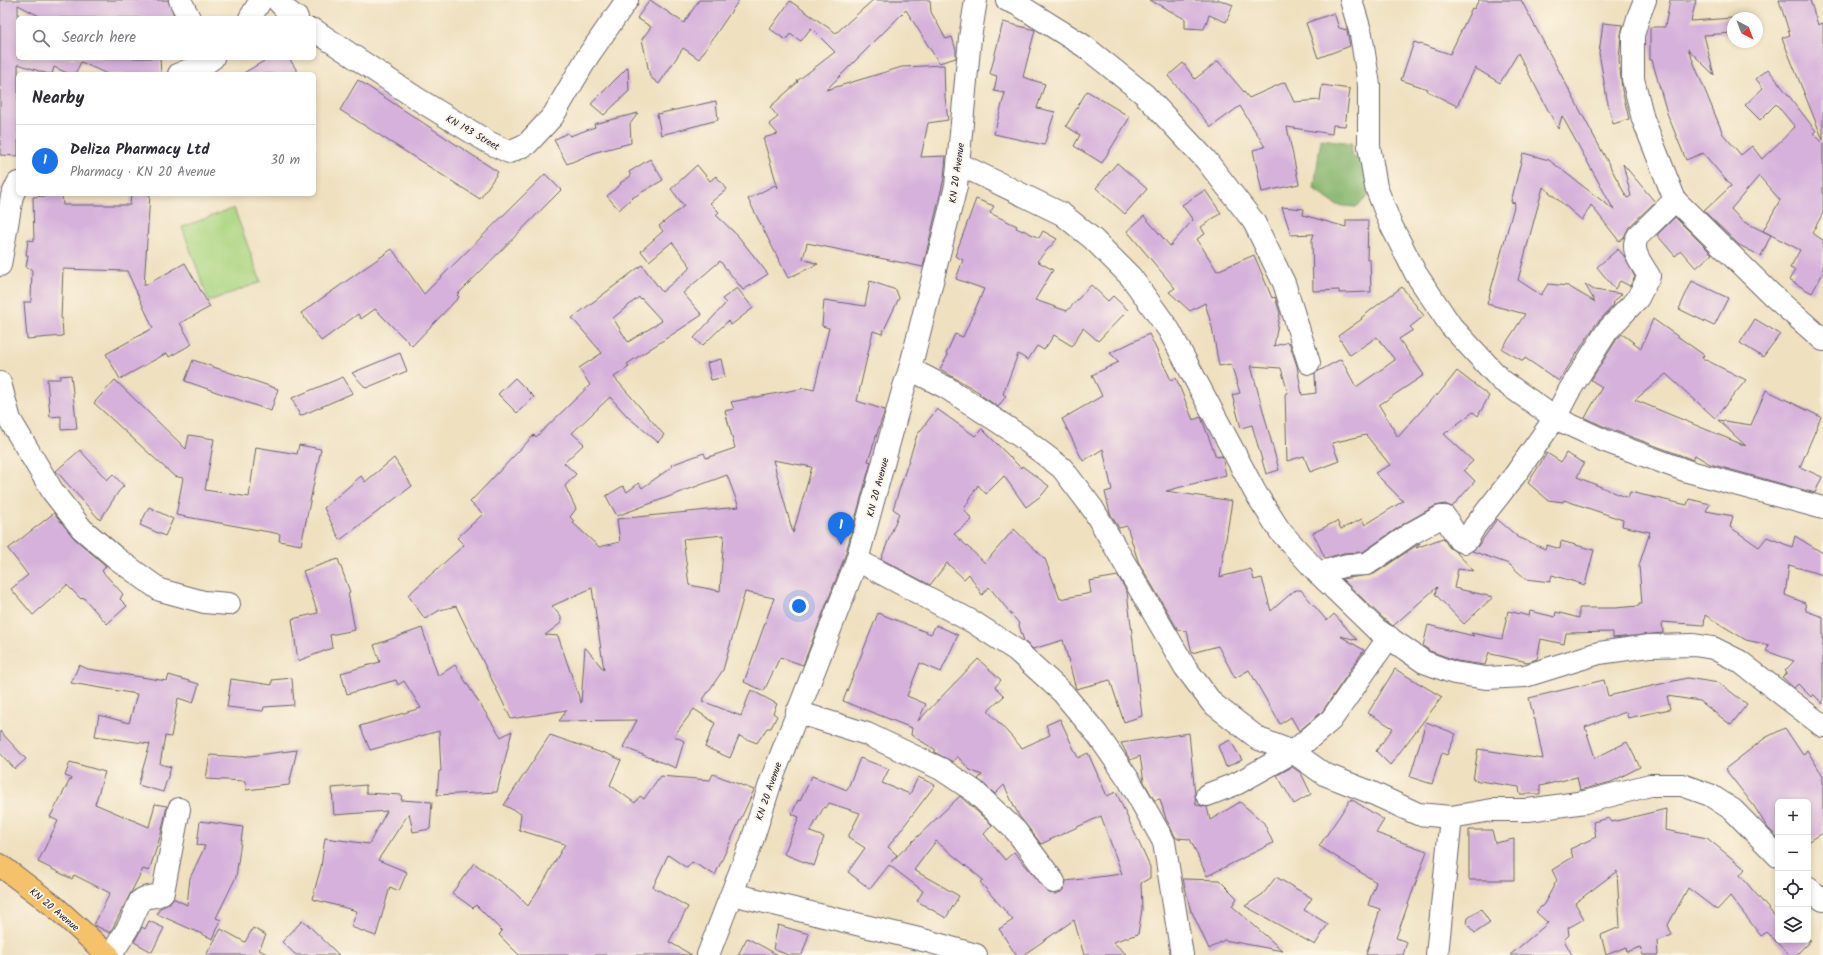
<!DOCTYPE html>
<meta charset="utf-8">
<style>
:root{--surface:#fff;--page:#f7f7f7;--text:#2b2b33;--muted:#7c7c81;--line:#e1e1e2;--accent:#1a73e8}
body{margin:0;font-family:Kalam,sans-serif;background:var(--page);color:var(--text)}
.controls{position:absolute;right:12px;bottom:12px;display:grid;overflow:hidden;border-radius:6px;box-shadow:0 2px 6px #0003}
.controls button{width:36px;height:36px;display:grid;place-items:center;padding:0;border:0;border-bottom:1px solid var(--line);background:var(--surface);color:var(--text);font:20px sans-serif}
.compass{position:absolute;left:1727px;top:12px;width:36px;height:36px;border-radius:50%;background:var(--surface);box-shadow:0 2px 6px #0003;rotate:138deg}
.you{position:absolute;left:799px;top:606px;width:14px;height:14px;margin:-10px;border:3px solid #fff;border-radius:50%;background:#1a73e8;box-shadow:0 0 0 6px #1a73e833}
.badge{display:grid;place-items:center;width:26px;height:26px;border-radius:50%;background:var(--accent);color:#fff;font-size:13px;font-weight:700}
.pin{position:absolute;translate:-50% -33px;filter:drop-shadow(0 1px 2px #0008)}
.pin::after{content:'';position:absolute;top:21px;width:14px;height:12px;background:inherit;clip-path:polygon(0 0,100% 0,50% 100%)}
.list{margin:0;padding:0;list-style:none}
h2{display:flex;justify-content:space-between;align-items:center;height:52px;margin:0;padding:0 16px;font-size:17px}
h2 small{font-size:13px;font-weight:400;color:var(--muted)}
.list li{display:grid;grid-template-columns:26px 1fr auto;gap:12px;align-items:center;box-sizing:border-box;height:72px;padding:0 16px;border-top:1px solid var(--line)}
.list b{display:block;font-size:15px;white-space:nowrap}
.list p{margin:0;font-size:13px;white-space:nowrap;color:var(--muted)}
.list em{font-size:13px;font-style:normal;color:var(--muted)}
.icon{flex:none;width:22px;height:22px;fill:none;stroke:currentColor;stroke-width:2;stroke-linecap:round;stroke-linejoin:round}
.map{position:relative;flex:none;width:1823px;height:955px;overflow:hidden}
.search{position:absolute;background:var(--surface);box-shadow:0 2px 6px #0003;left:16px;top:16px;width:300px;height:44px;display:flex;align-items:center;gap:10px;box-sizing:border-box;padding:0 14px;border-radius:6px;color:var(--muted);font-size:15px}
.panel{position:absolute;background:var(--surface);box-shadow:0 2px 6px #0003;left:16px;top:72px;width:300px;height:124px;border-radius:6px}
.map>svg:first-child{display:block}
.green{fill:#aad580;stroke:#667c5e}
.forest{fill:#87b66e;stroke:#546c54}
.building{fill:#d5b1db;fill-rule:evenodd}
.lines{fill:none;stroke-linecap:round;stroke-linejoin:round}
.minor-casing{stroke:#6a646a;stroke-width:24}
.major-casing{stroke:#6a646a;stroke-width:24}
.minor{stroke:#fff;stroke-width:22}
.major{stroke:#f5c16b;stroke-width:22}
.labels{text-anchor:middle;stroke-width:3.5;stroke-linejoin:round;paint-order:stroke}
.street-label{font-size:10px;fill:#22223b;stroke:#fcf5e5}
</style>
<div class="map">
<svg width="1823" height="955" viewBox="0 0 1823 955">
<rect width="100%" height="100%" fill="#fcf5e5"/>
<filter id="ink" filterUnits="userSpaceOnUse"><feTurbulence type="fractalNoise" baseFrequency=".025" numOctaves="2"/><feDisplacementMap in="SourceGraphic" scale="8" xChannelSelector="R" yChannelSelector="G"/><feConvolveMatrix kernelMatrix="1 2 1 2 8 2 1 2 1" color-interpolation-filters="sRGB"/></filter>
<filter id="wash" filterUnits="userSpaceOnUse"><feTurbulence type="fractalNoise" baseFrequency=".012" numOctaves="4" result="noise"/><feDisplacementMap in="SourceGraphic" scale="16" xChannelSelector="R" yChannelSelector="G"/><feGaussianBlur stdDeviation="0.9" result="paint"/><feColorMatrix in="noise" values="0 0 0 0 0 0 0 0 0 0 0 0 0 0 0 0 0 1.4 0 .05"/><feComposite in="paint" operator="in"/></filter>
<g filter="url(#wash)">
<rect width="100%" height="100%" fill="#efe0c0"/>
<polygon class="green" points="234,208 261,282 209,301 182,227"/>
<polygon class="forest" points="1321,139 1352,143 1351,155 1369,164 1376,190 1356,207 1336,205 1314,189"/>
<g id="blocks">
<g class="building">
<polygon points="0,0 168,0 175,18 43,18 18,5 18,58 160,58 161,74 107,74 81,62 75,74 69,74 54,67 52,74 48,74 18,64 18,156 0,155"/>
<polygon points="650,0 684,23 699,0 739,0 699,59 683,48 659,84 650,77 642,39 651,27 637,18"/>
<polygon points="873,0 930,0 931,12 946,39 952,37 956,50 956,58 939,63 906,10 826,90 902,67 944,65 945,97 948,120 928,123 921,157 946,156 944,178 923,267 807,243 803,259 818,264 788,278 748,199 775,185 778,188 763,138 778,134 769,124 778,117 770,107 798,82 797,81 835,52 811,28 801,41 790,34 786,40 770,29 790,1 836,33"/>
<polygon points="1150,0 1220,0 1233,5 1226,22 1209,15 1204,29 1185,28 1185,19"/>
<polygon points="1479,0 1521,0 1627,198 1631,196 1623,164 1655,202 1629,227 1624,237 1619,241 1591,205 1582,220 1543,187 1518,280 1541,295 1548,284 1568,286 1595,302 1585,284 1594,290 1622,294 1612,303 1614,305 1596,324 1559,381 1525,358 1523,361 1502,349 1525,314 1487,304 1515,203 1511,202 1523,153 1549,160 1614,210 1562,116 1558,129 1518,53 1500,83 1475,68 1457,106 1427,91 1428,89 1401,80 1414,42 1450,54 1472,8 1474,9"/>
<polygon points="1670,0 1696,0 1691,21 1733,18 1733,33 1704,35 1714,75 1688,49 1723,134 1741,155 1752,146 1762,159 1795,127 1776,104 1760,120 1745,105 1763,88 1756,79 1768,69 1816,131 1813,133 1823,143 1823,213 1812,233 1823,240 1823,273 1812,293 1789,280 1795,270 1790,268 1800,250 1763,231 1780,200 1759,176 1731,209 1742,221 1771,235 1761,256 1739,245 1704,211 1731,186 1703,153 1686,160 1667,113 1652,60 1650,60 1650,27 1665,27"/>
<polygon points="1779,0 1810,0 1818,25 1823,23 1823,140 1782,38 1790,35"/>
<polygon points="1334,13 1339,28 1347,30 1350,46 1318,58 1306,23"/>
<polygon points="1003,22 1035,30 1023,77 1045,84 1037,108 1055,112 1044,145 994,134 1005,93 994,91 997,76 990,74"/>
<polygon points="1603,23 1623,25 1621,35 1619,59 1621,79 1622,90 1629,119 1613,124 1607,99 1599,53"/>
<polygon points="269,58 289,58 299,74 242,74"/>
<polygon points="1218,61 1249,98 1285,82 1294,102 1320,100 1322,85 1350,89 1345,126 1333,125 1332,134 1287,127 1299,184 1262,192 1253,150 1265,147 1240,106 1211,127 1168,76 1183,63 1195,79"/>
<polygon points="628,67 629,91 604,115 591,104"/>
<polygon points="358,80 498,172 480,199 340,110"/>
<polygon points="1087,91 1130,117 1102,163 1074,146 1080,135 1066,126"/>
<polygon points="716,101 718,120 661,135 657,114"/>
<polygon points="638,113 630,124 631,143 596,152 567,164 554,140 567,133 570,136 595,127 594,124"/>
<polygon points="650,159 663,180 632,198 619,210 607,196 621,184 620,183 631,176 629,172"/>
<polygon points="1117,163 1147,189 1125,214 1096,188"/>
<path d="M 697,165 L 710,181 L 716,176 L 727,189 L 710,203 L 719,212 L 716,215 L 738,236 L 768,274 L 743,290 L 720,261 L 683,293 L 702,315 L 627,364 L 629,367 L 614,377 L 664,435 L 658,442 L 628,417 L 610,397 L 572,433 L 584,444 L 564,463 L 576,474 L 565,486 L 576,509 L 570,517 L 574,521 L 573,523 L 599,547 L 620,542 L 617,519 L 739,507 L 727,475 L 617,516 L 606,496 L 623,486 L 627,492 L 639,483 L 642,488 L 672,467 L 671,465 L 704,453 L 706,458 L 735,448 L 725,411 L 734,409 L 731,402 L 805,388 L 814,390 L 829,328 L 822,326 L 824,300 L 865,306 L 870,281 L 896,290 L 899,298 L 882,334 L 873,331 L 857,401 L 885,410 L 868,461 L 871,462 L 845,556 L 803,665 L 780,657 L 764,691 L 744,682 L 774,598 L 745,592 L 723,670 L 702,701 L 741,716 L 751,690 L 777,704 L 773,713 L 777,716 L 771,728 L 767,728 L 757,743 L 739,736 L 730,758 L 705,747 L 715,723 L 694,709 L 674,736 L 684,741 L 676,768 L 623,747 L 637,720 L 559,721 L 567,710 L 511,719 L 456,606 L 440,610 L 425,619 L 408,595 L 464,545 L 457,538 L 483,514 L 470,502 L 534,435 L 536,437 L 590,385 L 579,368 L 602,353 L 572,318 L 642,265 L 662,292 L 691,267 L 672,242 L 649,261 L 641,251 L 663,231 L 659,226 L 684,206 L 671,189 ZM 639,297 L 640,299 L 641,298 L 662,321 L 628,342 L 613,318 ZM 773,460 L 812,467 L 793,533 L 781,490 ZM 724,535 L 720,591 L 689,585 L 683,539 ZM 592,588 L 604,670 L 585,647 L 581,703 L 558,636 L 545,635 L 561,623 L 561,617 L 552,606 Z"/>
<polygon points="545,174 561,190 457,295 459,297 412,346 375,309 361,319 358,314 321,341 301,313 392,249 424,294"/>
<polygon points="1205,190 1221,213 1201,227 1205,234 1197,239 1217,271 1254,255 1272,298 1275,297 1280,313 1274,346 1289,342 1297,366 1302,395 1316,393 1315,373 1341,359 1356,387 1395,360 1377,337 1350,355 1338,336 1362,319 1361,318 1380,303 1402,287 1424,316 1410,327 1413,330 1399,339 1424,375 1379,405 1398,437 1436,394 1437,396 1457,371 1489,396 1478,416 1473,412 1444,434 1473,461 1464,470 1475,481 1452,507 1445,504 1435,506 1405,523 1363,552 1344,553 1325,558 1313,533 1337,521 1341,529 1362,519 1365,525 1403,501 1375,473 1390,465 1366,435 1332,443 1339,461 1310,472 1304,456 1287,461 1285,394 1288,393 1281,368 1251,366 1279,470 1266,474 1252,425 1241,428 1232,395 1240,393 1231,364 1219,366 1212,327 1205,303 1190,311 1169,292 1175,288 1127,231 1144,216 1170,246 1193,220 1182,205"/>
<polygon points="47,194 62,194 63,205 130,205 131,194 150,194 144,286 185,263 210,307 180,323 192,344 169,357 167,353 120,379 106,354 153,328 127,271 63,269 61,318 62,318 63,336 27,339 24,302 31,302 32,269 26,268 28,255 26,255 28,240 34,241 33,197 47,196"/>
<polygon points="976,199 994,206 990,213 1017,226 1016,228 1023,231 1023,230 1039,238 1043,231 1057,239 1037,261 1053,270 1035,300 1067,311 1091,285 1108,301 1113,296 1128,310 1098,341 1083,328 1072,346 1054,335 1044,350 1037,346 1028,360 1018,354 1003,394 1006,396 998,407 979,394 980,393 940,369 948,355 946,354 955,334 963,337 984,289 956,279 963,260 955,256"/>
<polygon points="1282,207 1304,209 1303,215 1346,227 1346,220 1368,220 1367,259 1370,259 1371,292 1339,293 1339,290 1313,291 1312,240 1314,234 1291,235"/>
<polygon points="1675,217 1712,254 1696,268 1681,251 1675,256 1657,235"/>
<polygon points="1618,249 1624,256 1635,277 1630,286 1620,281 1615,289 1597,267"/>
<polygon points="1692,281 1728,298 1714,326 1679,309"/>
<polygon points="737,288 753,308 731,325 728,321 702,346 694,338 726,303 722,299"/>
<polygon points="1653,319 1704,355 1702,358 1746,380 1715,418 1666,374 1635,400 1746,446 1718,420 1751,425 1766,390 1821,417 1800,467 1822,477 1815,493 1710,464 1695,455 1693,460 1691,459 1610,429 1585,418 1602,387 1591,380 1617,339 1622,334 1641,348"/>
<polygon points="1755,319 1780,334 1763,357 1740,343"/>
<polygon points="1149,334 1171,380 1176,378 1193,420 1201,417 1216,457 1222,456 1226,475 1166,491 1232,501 1220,577 1251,569 1254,580 1262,578 1271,611 1295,590 1301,590 1327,621 1334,614 1357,640 1340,636 1364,650 1322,712 1299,731 1291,717 1280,724 1249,670 1235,678 1218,646 1192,653 1187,631 1178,630 1138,561 1127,526 1119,528 1110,513 1105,492 1112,490 1103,449 1083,461 1062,419 1102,396 1092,375 1119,362 1110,353"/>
<polygon points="400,353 407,371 366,388 352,373"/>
<polygon points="721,359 725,377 711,380 707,363"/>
<polygon points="193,360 278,389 271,411 185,381"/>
<polygon points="71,375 77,429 61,430 61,416 50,417 47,379 60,379 60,376"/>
<polygon points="343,377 353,393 300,416 292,398"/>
<polygon points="515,378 534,397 517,413 498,394"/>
<polygon points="115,380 186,449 189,435 214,439 205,490 249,497 256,447 297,454 299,445 321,449 301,545 279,541 280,534 176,515 183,478 174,476 94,403"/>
<polygon points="937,409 975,436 982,429 1021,468 1022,466 1049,486 1042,495 1026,507 1004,476 986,494 978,485 964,509 972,520 954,534 985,563 1014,529 1045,559 1060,599 1091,593 1089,581 1118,576 1127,592 1142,716 1124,722 1110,680 1076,689 1063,640 1033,649 1024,641 1018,622 989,587 982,595 969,574 964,579 947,563 930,585 881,559 899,513 893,509 917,435"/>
<polygon points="80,450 107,480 113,474 124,486 119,491 100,520 56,471"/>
<polygon points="1547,453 1561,462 1566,453 1584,463 1577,477 1628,498 1630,492 1687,505 1689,499 1710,504 1706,511 1733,516 1730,527 1759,547 1767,537 1792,547 1795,536 1823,553 1823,575 1789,565 1785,595 1805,603 1806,611 1823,617 1823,704 1813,694 1811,697 1798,684 1794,688 1782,677 1787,673 1785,671 1794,661 1766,651 1769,645 1746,640 1705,615 1704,625 1662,622 1663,633 1613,638 1613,632 1566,633 1564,644 1541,639 1537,659 1528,662 1491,654 1489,652 1485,665 1457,661 1430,651 1423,646 1428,625 1474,636 1471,633 1502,639 1508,611 1529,616 1530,611 1555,617 1556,612 1579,618 1579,608 1615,608 1639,606 1639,604 1642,604 1639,565 1650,532 1622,526 1623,520 1564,500 1563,502 1548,500 1528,483"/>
<polygon points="394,458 412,486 340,540 324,508 361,476 365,482"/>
<polygon points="149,507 173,519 165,536 140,525"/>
<polygon points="54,513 74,538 106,566 102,571 123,594 120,599 127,606 107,624 83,597 81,599 67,585 33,615 11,589 28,575 8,549"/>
<polygon points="1497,519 1518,537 1545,549 1547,545 1560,549 1561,541 1594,550 1585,585 1552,575 1550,582 1526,579 1509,564 1472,551 1478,546"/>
<polygon points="1443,538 1449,547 1457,553 1474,571 1458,569 1454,588 1493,597 1464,624 1435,594 1437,587 1393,626 1384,619 1342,579 1374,574 1420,543 1416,548"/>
<polygon points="338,559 350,592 348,593 355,630 330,635 332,648 298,661 292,619 318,613 303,571"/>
<polygon points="878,613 931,634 936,625 958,635 941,672 920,663 907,696 926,704 918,721 978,659 1001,680 995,687 1004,696 988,711 1022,748 1050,735 1046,725 1060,719 1078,758 1088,753 1107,796 1116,792 1150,867 1150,878 1141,883 1142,909 1138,934 1113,942 1127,955 1084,955 1074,920 1023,955 1016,955 999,929 1013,920 980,882 983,880 936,841 914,870 959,896 946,918 917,901 923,891 889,865 870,889 848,872 865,848 848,837 860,813 829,803 826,808 824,807 810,832 824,837 814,866 784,854 799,817 792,814 798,800 800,801 812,776 847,790 860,758 889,769 882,783 910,794 918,777 935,785 888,847 897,855 891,862 960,796 992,825 984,834 1005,860 1014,852 1049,893 1055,894 1061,892 1065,887 1066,881 1122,874 1101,816 1041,844 1019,816 1004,785 995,794 978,779 982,775 970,770 957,756 953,762 934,752 936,750 911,735 912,728 843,701"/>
<polygon points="422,628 438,676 455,665 501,737 512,731 497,792 437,795 439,771 441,771 439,731 370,750 360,726 421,708 404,681 398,685 396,680 347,694 341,673 380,662 374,645"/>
<polygon points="79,665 88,669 167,681 169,675 199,684 193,703 178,698 171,737 165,736 160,764 171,767 163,792 138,785 150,744 95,736 99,715 129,723 137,694 71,683"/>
<polygon points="1395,669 1442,697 1390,765 1376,751 1393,728 1368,713"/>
<polygon points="292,678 294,705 264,707 263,711 227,707 231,679 272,685 272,680"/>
<polygon points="1687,678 1719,683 1747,704 1731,725 1700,701 1667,696 1670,709 1628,718 1626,712 1585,727 1595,758 1627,742 1640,767 1611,782 1580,790 1577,777 1540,786 1540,794 1520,794 1519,787 1473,780 1478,749 1543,759 1535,719 1534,719 1529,698 1604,680 1608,696"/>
<polygon points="1426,722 1456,734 1447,755 1442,753 1432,784 1410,777"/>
<polygon points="1785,728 1803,755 1807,750 1823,776 1823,833 1808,842 1808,802 1778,802 1778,838 1767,827 1754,806 1725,769 1765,738"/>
<polygon points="0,731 26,759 15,769 0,753"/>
<polygon points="1189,733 1196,805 1207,807 1210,820 1240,802 1264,823 1273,843 1207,876 1190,839 1176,838 1166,819 1160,799 1154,800 1144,782 1140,756 1130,760 1121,743"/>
<polygon points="550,735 602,753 603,752 621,760 610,785 635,803 640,796 644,799 660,776 710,780 713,774 754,790 715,875 692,862 687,868 668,855 653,887 688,907 669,942 692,955 519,955 499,935 502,931 476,905 473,908 452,893 474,863 514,892 528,906 547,876 565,844 519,830 521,814 504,805"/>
<polygon points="1230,740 1242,760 1226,767 1218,746"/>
<polygon points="297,750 289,785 246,790 245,781 206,779 210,755 241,757"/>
<polygon points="70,762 105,772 95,804 149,827 155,804 167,806 161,834 149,871 143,869 110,933 94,925 110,893 74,875 72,879 38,862 58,821 50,817 71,778 65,776"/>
<polygon points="1292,767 1301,773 1311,794 1294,804 1277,775"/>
<polygon points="366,785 366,793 402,795 401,800 432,802 430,829 413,832 409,813 378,860 407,872 399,891 390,887 376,936 351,927 357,911 312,899 321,867 325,838 369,844 387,811 334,815 332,788"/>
<polygon points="1351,799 1384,820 1376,833 1427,851 1396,938 1407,942 1403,955 1366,955 1380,909 1368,905 1376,882 1319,846"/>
<polygon points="1666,809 1665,830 1707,838 1745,869 1740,875 1778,920 1778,940 1811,940 1796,955 1789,955 1767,932 1761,936 1730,896 1717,910 1688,888 1668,925 1672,935 1657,941 1658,955 1643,955 1640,947 1627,952 1626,947 1606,955 1601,935 1620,927 1617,871 1575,903 1584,919 1568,928 1569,935 1564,940 1572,955 1510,955 1548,923 1536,912 1544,904 1557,880 1552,870 1573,857 1570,849 1596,837 1593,822 1609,818 1612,822"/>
<polygon points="200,821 243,827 236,877 216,918 221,920 213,939 157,914 160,908 169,904 173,898 187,905 190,878 205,846 197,845"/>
<polygon points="1469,830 1492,830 1495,843 1514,839 1514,880 1469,880"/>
<polygon points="1276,877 1312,898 1304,910 1328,924 1315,945 1245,906 1263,894"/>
<polygon points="1183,879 1219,880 1237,898 1232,906 1283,951 1224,940 1209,949 1192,912 1191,912"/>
<polygon points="1481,909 1490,923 1475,933 1467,924 1468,918"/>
<polygon points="303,920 339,955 296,955 282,942"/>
<polygon points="149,921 164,928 152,952 134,942 142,927 145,929"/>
<polygon points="778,925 809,934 802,955 788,955 773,949"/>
<polygon points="253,928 266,935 259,950 269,955 206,955 221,929 245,942"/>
<polygon points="747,938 778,955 738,955"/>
</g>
</g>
</g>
<g filter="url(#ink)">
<use href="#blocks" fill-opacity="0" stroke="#6a646a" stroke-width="1"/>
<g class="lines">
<g class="minor-casing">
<g id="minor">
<polyline points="180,0 189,18"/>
<polyline points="277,0 286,10 297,18"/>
<polyline points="1007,0 1017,4 1084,46 1144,94 1206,160 1254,222 1284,283 1309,363"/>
<polyline points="1351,0 1361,34 1369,85 1369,146 1376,187 1390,223 1416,274 1451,326 1501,380 1555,418 1605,441 1687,471 1823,508"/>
<polyline points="1645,0 1639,15 1633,35 1633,79 1643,119 1675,200 1772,295 1823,340"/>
<polyline points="250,18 261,0"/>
<polyline points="314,30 416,98 488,142 509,152 527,144 553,116 588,56 627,0"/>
<polyline points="179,74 206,63 213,58"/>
<polyline points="959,164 1062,214 1093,239 1131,277 1169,330 1255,492 1280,531 1318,573 1376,629 1424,662 1454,673 1486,678 1525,676 1599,653 1649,646 1694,645 1713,648 1739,661 1823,726"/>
<polyline points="0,265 12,196 18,183"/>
<polyline points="910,369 947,388 1020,436 1062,468 1093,509 1185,667 1212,703 1259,739 1293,752 1324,774 1370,792 1418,814 1451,817 1492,810 1528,810 1585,802 1650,785 1682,785 1710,795 1733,810 1778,856"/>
<polyline points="0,383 10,420 53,492 82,529 116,558 160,590 204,602 229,604"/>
<polyline points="857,560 973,622 1016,650 1063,693 1097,734 1129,780 1164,842 1182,955"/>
<path d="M 1318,573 L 1347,565 L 1367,564 L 1412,533 L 1441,517 L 1445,517 L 1459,540 L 1464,542 L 1467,540 L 1475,526 L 1515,475 L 1555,418 L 1569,391 L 1607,331 L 1638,298 L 1649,276 C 1642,264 1629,250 1638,236 L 1675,200"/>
<polyline points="797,712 867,734 941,769 974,791 1016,831 1054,882"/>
<polyline points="1207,795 1238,783 1270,765 1293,752 1331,720 1389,637"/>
<polyline points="1808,888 1823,900"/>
<polyline points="732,894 927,941 976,955"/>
<path d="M 111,955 L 129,926 L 140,901 C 147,894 157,899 163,892 L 179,809"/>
<polyline points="708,955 752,841 771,781 857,560 904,387 910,369 956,186 970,38 976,0"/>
<polyline points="1437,955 1451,817"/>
</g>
</g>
<g class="major-casing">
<polyline id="major" points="0,865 54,906 108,955"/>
</g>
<use href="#minor" class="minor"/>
<use href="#major" class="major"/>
</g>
</g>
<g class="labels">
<g class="street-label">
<text transform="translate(473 132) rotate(30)" y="4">KN 193 Street</text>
<text transform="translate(956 173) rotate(-82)" y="4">KN 20 Avenue</text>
<text transform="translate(877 487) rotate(-75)" y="4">KN 20 Avenue</text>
<text transform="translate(768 791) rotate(-71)" y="4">KN 20 Avenue</text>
<text transform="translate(55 909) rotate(40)" y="4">KN 20 Avenue</text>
</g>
</g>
</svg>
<div class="controls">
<button>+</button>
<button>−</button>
<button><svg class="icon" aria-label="locate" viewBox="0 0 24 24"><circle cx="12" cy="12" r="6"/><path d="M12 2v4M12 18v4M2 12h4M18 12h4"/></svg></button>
<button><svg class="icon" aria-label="layers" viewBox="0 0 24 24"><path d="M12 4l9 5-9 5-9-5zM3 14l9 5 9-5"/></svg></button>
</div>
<svg class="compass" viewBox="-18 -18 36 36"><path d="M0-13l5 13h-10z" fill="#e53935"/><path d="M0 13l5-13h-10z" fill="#7c7c81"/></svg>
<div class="you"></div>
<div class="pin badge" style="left:841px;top:545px">1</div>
<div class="search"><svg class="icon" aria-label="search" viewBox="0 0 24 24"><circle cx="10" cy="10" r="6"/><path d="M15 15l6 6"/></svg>Search here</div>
<section class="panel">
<h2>Nearby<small></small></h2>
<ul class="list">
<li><span class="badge">1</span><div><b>Deliza Pharmacy Ltd</b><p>Pharmacy · KN 20 Avenue</p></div><em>30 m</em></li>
</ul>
</section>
</div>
